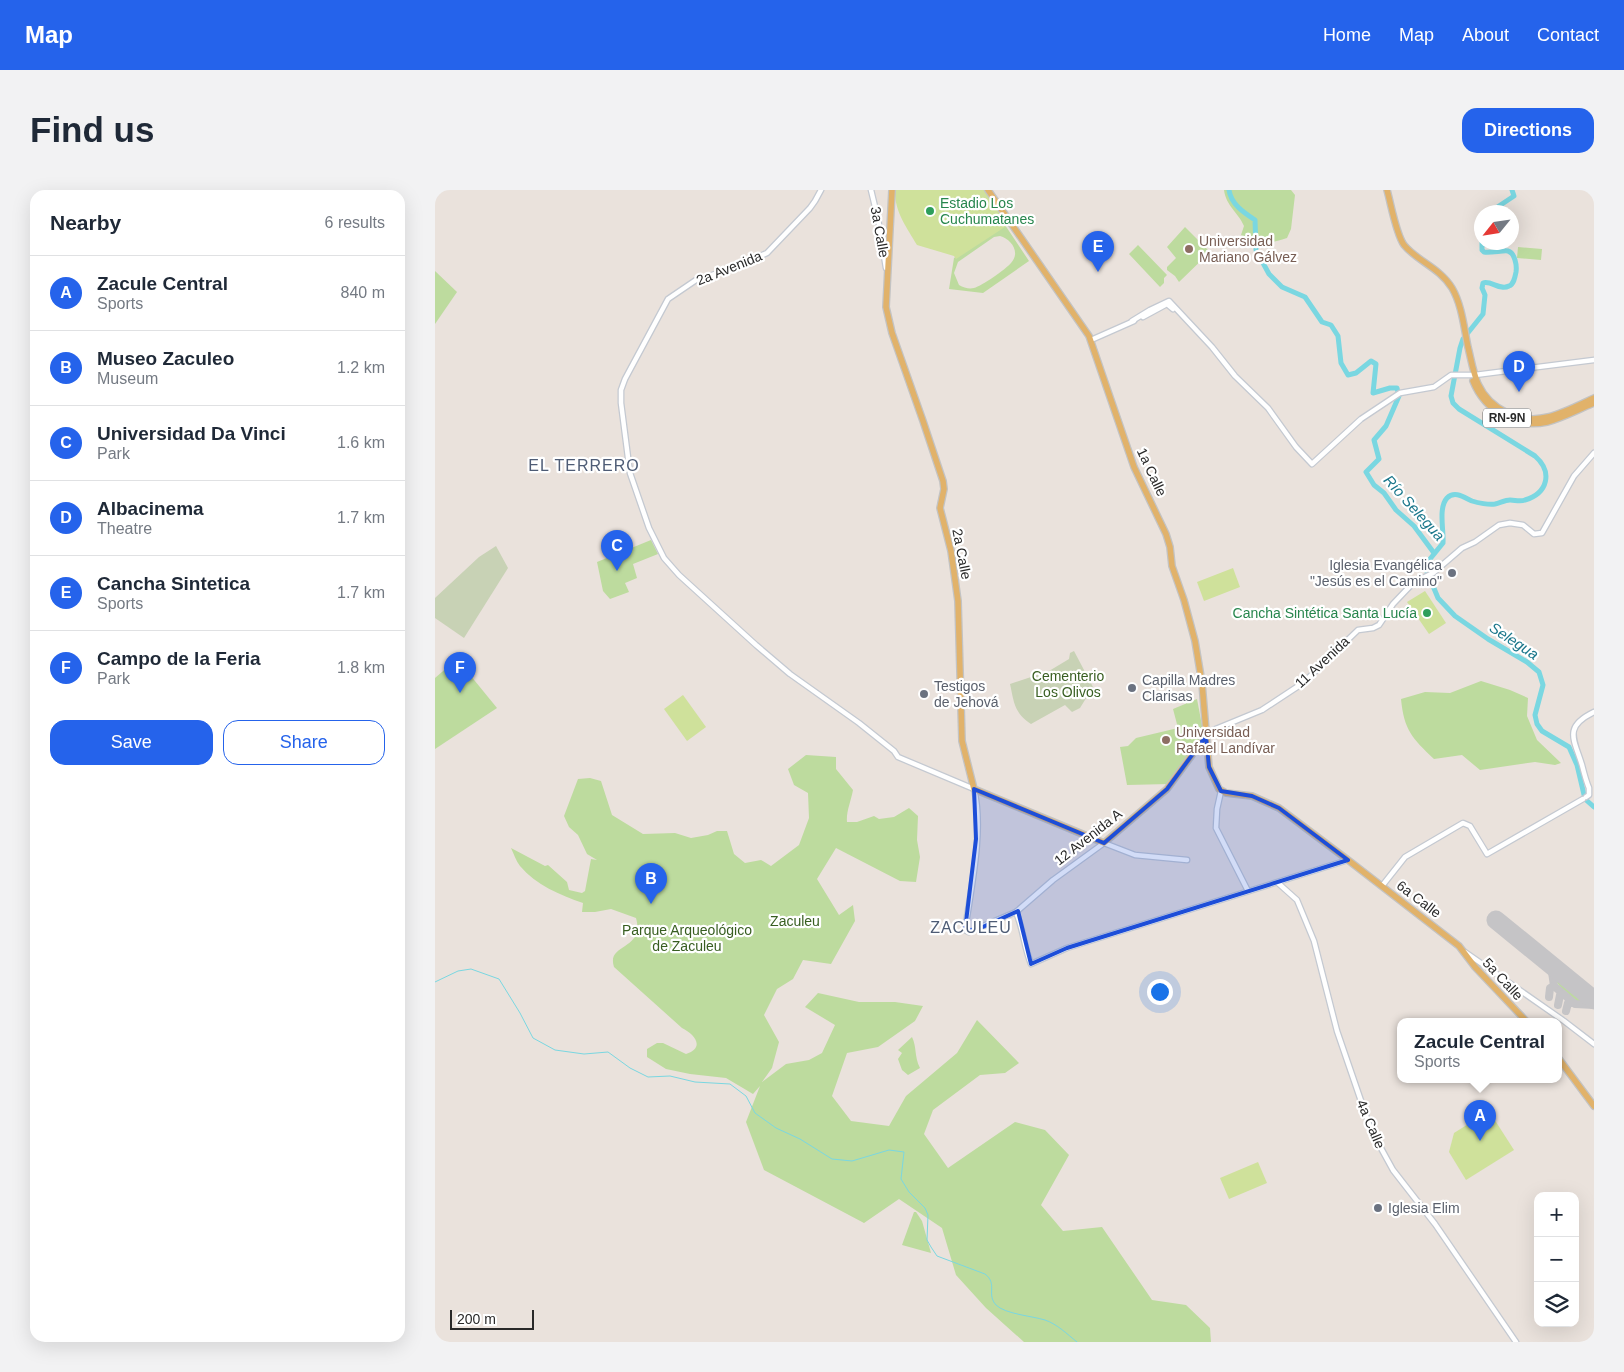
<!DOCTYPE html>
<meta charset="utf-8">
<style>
:root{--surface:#fff;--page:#f2f2f3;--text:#1f2937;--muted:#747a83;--line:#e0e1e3;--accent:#2563eb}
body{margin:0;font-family:Arial,sans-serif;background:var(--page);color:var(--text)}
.controls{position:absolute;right:15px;bottom:15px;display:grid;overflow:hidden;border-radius:10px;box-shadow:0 5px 20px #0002}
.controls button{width:45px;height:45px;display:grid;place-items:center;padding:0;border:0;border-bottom:1px solid var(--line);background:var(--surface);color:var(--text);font:25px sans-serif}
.compass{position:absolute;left:1039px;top:15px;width:45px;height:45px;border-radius:50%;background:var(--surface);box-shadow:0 5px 20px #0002;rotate:240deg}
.scale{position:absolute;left:15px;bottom:12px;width:84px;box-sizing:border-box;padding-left:5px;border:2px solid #292929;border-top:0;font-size:14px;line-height:18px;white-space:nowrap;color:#292929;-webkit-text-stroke:4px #fff;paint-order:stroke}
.you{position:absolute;left:724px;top:801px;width:18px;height:18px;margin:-12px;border:4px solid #fff;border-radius:50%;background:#1a73e8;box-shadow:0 0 0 8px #1a73e833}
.badge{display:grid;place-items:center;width:32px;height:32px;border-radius:50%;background:var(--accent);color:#fff;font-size:16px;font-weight:700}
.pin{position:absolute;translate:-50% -41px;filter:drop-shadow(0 1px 2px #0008)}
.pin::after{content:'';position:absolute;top:26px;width:18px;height:15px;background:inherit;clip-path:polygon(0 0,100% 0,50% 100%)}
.popup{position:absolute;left:962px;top:828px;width:165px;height:65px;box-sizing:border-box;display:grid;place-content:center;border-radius:10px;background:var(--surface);filter:drop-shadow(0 1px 4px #0005);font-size:16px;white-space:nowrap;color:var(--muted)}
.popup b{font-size:19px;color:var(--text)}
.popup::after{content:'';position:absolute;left:50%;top:100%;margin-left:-10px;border:10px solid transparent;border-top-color:var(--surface)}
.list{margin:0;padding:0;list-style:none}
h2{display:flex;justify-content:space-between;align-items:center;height:65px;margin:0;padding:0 20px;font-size:21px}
h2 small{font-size:16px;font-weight:400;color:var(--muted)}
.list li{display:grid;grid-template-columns:32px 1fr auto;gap:15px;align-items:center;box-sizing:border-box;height:75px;padding:0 20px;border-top:1px solid var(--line)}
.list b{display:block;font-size:19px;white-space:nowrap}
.list p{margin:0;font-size:16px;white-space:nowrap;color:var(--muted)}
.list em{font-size:16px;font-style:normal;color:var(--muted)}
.actions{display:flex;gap:10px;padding:15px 20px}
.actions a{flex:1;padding:11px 0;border:1px solid var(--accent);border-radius:15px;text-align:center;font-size:18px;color:var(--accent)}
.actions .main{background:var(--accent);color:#fff}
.icon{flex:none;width:28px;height:28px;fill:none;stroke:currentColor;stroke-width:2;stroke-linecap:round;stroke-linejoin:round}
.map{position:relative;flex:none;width:1159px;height:1152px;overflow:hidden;border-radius:15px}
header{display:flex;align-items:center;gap:30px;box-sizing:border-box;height:70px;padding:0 25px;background:var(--accent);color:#fff}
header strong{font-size:24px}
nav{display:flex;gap:28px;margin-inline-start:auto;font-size:18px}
.intro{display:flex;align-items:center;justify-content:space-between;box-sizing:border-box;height:120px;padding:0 30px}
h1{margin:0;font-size:35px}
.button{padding:12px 22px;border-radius:15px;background:var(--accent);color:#fff;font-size:18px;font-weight:700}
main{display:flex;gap:30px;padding:0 30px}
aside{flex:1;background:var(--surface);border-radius:15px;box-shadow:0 5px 20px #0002}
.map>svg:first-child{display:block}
.green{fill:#bddb9e;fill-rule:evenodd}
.cemetery{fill:#c8d2b5}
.pitch{fill:#cfe19b}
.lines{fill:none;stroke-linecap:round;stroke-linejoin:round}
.stream{stroke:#7ad7e1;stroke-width:1}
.river{stroke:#7ad7e1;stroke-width:5}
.taxiway{stroke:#c5c4c6;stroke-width:8}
.runway{stroke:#c5c4c6;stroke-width:19}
.minor-casing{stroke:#c4c9d1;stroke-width:7}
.major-casing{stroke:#c3c3c3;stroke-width:8}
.minor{stroke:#fff;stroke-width:4.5}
.major{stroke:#e1b26a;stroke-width:5.5}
.marked{fill:#1d4ed8;fill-opacity:0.2;stroke:#1d4ed8;stroke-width:4;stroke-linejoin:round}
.leisure-dot{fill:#2e9e5b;stroke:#fff;stroke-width:2}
.education-dot{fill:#8d6e63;stroke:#fff;stroke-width:2}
.worship-dot{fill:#6b7280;stroke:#fff;stroke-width:2}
.labels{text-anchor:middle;stroke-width:4.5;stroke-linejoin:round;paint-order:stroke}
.shield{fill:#fff;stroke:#696969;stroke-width:1}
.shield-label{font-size:12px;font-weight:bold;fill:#292929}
.leisure-label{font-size:14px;fill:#27864d;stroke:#fff;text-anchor:start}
.street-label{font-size:14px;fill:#292929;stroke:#fff}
.education-label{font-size:14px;fill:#785e54;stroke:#fff;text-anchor:start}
.worship-label{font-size:14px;fill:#5b616d;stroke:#fff;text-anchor:start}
.park-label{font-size:14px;fill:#385e21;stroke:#fff}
.water-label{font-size:15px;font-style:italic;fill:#1b778b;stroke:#fff}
.quarter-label{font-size:16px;letter-spacing:1px;fill:#4e5c75;stroke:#fff}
</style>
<header>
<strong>Map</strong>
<nav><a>Home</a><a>Map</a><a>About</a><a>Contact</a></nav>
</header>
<div class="intro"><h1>Find us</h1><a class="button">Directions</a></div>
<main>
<aside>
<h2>Nearby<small>6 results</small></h2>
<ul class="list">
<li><span class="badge">A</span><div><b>Zacule Central</b><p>Sports</p></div><em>840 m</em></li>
<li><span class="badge">B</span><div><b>Museo Zaculeo</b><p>Museum</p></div><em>1.2 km</em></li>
<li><span class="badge">C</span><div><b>Universidad Da Vinci</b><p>Park</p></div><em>1.6 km</em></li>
<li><span class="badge">D</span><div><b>Albacinema</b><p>Theatre</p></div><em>1.7 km</em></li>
<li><span class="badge">E</span><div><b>Cancha Sintetica</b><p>Sports</p></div><em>1.7 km</em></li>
<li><span class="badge">F</span><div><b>Campo de la Feria</b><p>Park</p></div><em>1.8 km</em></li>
</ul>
<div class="actions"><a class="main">Save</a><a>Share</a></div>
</aside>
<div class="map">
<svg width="1159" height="1152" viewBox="0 0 1159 1152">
<rect width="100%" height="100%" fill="#eae2dc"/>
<g class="green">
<path d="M 789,0 L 856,0 L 860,5 L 856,39 L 852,48 C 833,55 824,53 806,45 L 809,36 C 803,22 791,16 789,0 Z"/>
<path d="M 570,35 L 594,71 L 548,103 L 514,99 L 519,68 ZM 565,46 C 576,49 586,62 576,73 C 571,79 547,96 539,98 C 534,99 529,98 524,95 L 519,83 L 523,72 L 559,47 Z"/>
<polygon points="750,37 775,62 744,92 740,86 732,80 732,77 741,68 732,57"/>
<polygon points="703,55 732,85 729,88 729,93 725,97 694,64"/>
<polygon points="1083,57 1107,59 1106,70 1082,68"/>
<polygon points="0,81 22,102 0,134"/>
<polygon points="216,350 223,364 198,374 202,388 190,393 194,402 175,409 168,401 162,372"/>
<polygon points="22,469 62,518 0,559 0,488"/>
<path d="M 1046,491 L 1075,500 L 1093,508 L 1092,526 L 1102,550 L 1126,573 L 1120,575 L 1100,572 L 1045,580 L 1027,565 L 999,569 C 977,548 969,540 966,509 L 990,502 L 1015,503 Z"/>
<polygon points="762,509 769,546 734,594 692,595 685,557 693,556 701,548 743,538 738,519"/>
<path d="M 371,565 L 401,567 L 401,579 L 418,600 C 416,611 411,622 412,632 L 422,632 L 439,626 L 444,629 L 459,627 L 474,618 L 483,626 L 482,650 L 485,667 L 481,692 L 465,691 L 401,658 L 382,689 L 404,725 L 418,715 L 420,731 L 396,774 L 368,770 L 358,789 L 342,799 L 329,825 L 344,852 L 337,878 L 327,892 L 351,874 L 374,870 L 387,863 L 400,835 L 370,817 L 383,803 L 424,812 L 460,812 L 488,816 L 480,831 L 443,857 L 412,863 L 397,906 L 416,931 L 454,936 L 471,906 L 522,863 L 542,830 L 584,873 L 570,883 L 545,885 L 498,920 L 489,944 L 513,978 L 580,932 L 610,940 L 634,965 L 606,1015 L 628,1041 L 667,1037 L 717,1110 L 751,1115 L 775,1138 L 776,1152 L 589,1152 L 551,1118 L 521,1085 L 507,1038 L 464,1009 L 429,1033 L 329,980 L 311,932 L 325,896 L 318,904 L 291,888 L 255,884 L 231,879 L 212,867 L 212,859 L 222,853 L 228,853 L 251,864 C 271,857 259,844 247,838 L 179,777 C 171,753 210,761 201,728 L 176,719 L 160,722 L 147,722 L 148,713 C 125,705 101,695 85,676 C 81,671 79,664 76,658 L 110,676 L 113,675 L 132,692 L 134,700 L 147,703 L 150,701 L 156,669 L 162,670 L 152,664 L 143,645 L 134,637 L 129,626 L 143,589 L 155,588 L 166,591 L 177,625 L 208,644 L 240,643 L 256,648 L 273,645 L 282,641 L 292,641 L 299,664 L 310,673 L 326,670 L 336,676 L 364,655 L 374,628 L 373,603 L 359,595 L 353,579 Z"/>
<polygon points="1121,784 1153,810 1152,811 1142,812 1126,798 1120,790"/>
<path d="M 477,847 C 482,857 479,866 485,878 L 473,885 L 467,880 L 463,869 L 467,863 L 463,860 Z"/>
<polygon points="479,1022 481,1022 487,1031 496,1063 467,1055"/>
</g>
<g class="cemetery">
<polygon points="61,356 73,378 29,448 0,428 0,408 44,367"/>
<path d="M 639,461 L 658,497 L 645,518 L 637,522 L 630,515 L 596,534 C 579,523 579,512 575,494 L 614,481 L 634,469 L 635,463 Z"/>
</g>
<g class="pitch">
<path d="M 460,0 L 551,0 L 573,35 L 521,69 L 519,66 L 482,55 C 472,38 459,21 460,0 Z"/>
<polygon points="798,378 805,397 769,411 762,392"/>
<polygon points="990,401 1011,433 994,444 972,412"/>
<polygon points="248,505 271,537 252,551 229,519"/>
<polygon points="1054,921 1079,960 1031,990 1014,962 1019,943"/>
<polygon points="823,972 832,993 794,1009 785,988"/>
</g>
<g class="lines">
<path class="stream" d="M 0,792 L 23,781 L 36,779 L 64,789 L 85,823 L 98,848 L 120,860 L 149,864 L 173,862 L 195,878 L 213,887 L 235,886 L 260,892 L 295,894 L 311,906 L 320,923 L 341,938 L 365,949 L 397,969 L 417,971 L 454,960 L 469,962 L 466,989 L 474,1002 L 490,1018 L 493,1025 L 492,1050 L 496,1057 L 502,1066 L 550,1084 C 563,1094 551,1104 561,1115 C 570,1124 597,1126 610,1130 C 622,1134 632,1144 642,1152"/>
<g class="river">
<path d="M 794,0 C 796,14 808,22 820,30 L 821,60 L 834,84 L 847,97 L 870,107 L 887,132 L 896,135 L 903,146 L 906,173 L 913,185 L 921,183 L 936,171 L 941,174 L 938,203 L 955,198 L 962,198 L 964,206 L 951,236 L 939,250 L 944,269 L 931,282 L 939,295 L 949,303 L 961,320 L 979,336 L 999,363"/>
<polyline points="1055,22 1079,6 1077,0"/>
<path d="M 1047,52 L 1047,60 L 1049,62 C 1056,63 1069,60 1073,61 C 1080,63 1082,76 1081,82 C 1080,87 1079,94 1074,96 C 1065,101 1056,90 1048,93 L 1047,98 L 1050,105 L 1048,124 L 1028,149 L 1025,158 L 1016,206 L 1018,213 L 1024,219 L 1100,266 C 1118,282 1113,303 1090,310 C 1085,312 1080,310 1075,310 C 1070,310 1065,313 1060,314 C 1054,315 1043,313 1037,311 C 1030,308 1020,300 1012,308 C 1003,318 1009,341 1008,353 L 995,369 L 991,379 L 1003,408 L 1020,426 L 1053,449 L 1092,472 L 1104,482 L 1108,495 L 1100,525 L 1102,534 L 1107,541 L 1134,557 L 1142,575 L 1150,609 L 1159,617"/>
</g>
<g class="taxiway">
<polyline points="1116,775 1119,796 1140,814 1159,815"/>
<polyline points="1114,807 1115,798 1119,796"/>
<polyline points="1123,815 1125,805 1128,804"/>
<polyline points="1131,821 1133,813 1138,813"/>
</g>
<polyline class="runway" points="1061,730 1159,810"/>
<g class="minor-casing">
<g id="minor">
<path d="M 386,0 L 380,11 L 375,18 L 332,63 L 293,80 L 261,90 L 233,109 L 190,189 L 186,200 L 186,213 L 195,283 L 214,338 L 229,368 L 244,385 L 321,455 L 355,484 L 424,533 L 459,561 L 463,567 L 539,599 C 549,640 536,698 530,740 L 534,742 L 581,722 L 618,690 L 669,653 L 700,665 L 752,670"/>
<polyline points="436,0 443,29 451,78"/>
<polyline points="708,127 732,114 738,119"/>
<polyline points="697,131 715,120 734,111 777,157 800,186 833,218 861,257 877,274 926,229 965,203 999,197 1016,185 1040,185 1159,170"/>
<polyline points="656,150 699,131"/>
<polyline points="771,543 827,520 868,493 923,440 938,438 944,435 958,414 978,393 998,383 1027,358 1040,352 1064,335 1075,333 1088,335 1099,344 1107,343 1139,286 1159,263"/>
<polyline points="786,601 782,619 781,638 813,701"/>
<path d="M 1151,607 L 1154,605 L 1154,598 C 1151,591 1149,583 1147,575 C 1139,549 1128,537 1159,522"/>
<polyline points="843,693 862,710 879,751 902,841 936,940 958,980 1000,1034 1081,1152"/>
<polyline points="947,696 970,667 1028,633 1035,636 1052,664 1148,609"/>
<path d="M 581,722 C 588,738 589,757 596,774 L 632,758 L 913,670"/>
<polyline points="1030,762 1129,831 1159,854"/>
</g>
</g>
<g class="major-casing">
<g id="major">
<polyline points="457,0 451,117 457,143 488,231 508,291 509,299 505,318 516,361 523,411 527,551 539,599 669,653 732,599 771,546"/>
<polyline points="553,0 654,146 699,277 731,344 735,357 737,376 749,410 760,451 767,493 774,577 784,599 791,603 817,606 844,618 913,670 1024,756 1040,777 1092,832"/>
<path d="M 952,0 C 956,14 961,44 969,55 C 982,71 1005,78 1017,98 C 1027,115 1029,138 1033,157 C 1036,169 1038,182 1043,194 C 1055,220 1085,234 1113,227 C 1129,223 1144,215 1159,208"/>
<path d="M 1038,191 C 1050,221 1081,239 1112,232 C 1128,228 1144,219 1159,213"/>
<polyline points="1124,869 1159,916"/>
</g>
</g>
<use href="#minor" class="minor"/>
<use href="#major" class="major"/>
</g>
<path class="marked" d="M 771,546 L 774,577 L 786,601 L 817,606 L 844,618 L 913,670 L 632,758 L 596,774 L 583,721 L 541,740 L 530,740 L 541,649 L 539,599 L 669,653 L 732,599 Z"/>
<g class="leisure-dot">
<circle cx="495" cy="21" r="5"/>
<circle cx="992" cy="423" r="5"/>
</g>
<g class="education-dot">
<circle cx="754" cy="59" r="5"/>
<circle cx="731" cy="550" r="5"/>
</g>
<g class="worship-dot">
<circle cx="1017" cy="383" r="5"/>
<circle cx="697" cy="498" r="5"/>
<circle cx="489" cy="504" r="5"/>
<circle cx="943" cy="1018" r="5"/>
</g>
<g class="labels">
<rect class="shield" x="1048" y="218.5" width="48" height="19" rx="4"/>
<g class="shield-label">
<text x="1072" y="232">RN-9N</text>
</g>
<g class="leisure-label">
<text x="505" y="18">Estadio Los<tspan x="505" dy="16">Cuchumatanes</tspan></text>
<text x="982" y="428" text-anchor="end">Cancha Sintética Santa Lucía</text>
</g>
<g class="street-label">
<text transform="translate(445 42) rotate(80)" y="5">3a Calle</text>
<text transform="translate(294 78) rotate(-22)" y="5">2a Avenida</text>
<text transform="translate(717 282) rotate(65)" y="5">1a Calle</text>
<text transform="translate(527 364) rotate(79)" y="5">2a Calle</text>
<text transform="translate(887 472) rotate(-43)" y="5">11 Avenida</text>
<text transform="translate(653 647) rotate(-38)" y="5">12 Avenida A</text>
<text transform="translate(984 709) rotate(37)" y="5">6a Calle</text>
<text transform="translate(1068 789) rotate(47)" y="5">5a Calle</text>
<text transform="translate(936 934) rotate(67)" y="5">4a Calle</text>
</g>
<g class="education-label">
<text x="764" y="56">Universidad<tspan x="764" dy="16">Mariano Gálvez</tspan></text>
<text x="741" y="547">Universidad<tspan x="741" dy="16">Rafael Landívar</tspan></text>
</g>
<g class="worship-label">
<text x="1007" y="380" text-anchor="end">Iglesia Evangélica<tspan x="1007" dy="16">"Jesús es el Camino"</tspan></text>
<text x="707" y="495">Capilla Madres<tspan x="707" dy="16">Clarisas</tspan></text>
<text x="499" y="501">Testigos<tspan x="499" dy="16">de Jehová</tspan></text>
<text x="953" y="1023">Iglesia Elim</text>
</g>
<g class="park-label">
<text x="633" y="491">Cementerio<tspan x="633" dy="16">Los Olivos</tspan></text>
<text x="360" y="736">Zaculeu</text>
<text x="252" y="745">Parque Arqueológico<tspan x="252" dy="16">de Zaculeu</tspan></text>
</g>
<g class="water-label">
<text transform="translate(979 318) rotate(48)" y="5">Río Selegua</text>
<text transform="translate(1079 451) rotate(33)" y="5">Selegua</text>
</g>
<g class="quarter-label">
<text x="149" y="281">EL TERRERO</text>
<text x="536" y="743">ZACULEU</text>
</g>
</g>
</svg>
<div class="controls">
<button>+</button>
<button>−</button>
<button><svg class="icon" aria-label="layers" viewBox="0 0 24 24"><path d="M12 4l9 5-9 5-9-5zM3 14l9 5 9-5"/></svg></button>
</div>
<svg class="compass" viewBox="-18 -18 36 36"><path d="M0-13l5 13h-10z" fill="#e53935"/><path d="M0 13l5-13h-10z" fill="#747a83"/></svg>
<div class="scale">200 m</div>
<div class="you"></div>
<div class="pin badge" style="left:1045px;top:951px">A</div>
<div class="popup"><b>Zacule Central</b>Sports</div>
<div class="pin badge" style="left:216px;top:714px">B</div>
<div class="pin badge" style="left:182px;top:381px">C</div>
<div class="pin badge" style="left:1084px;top:202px">D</div>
<div class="pin badge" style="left:663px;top:82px">E</div>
<div class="pin badge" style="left:25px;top:503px">F</div>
</div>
</main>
